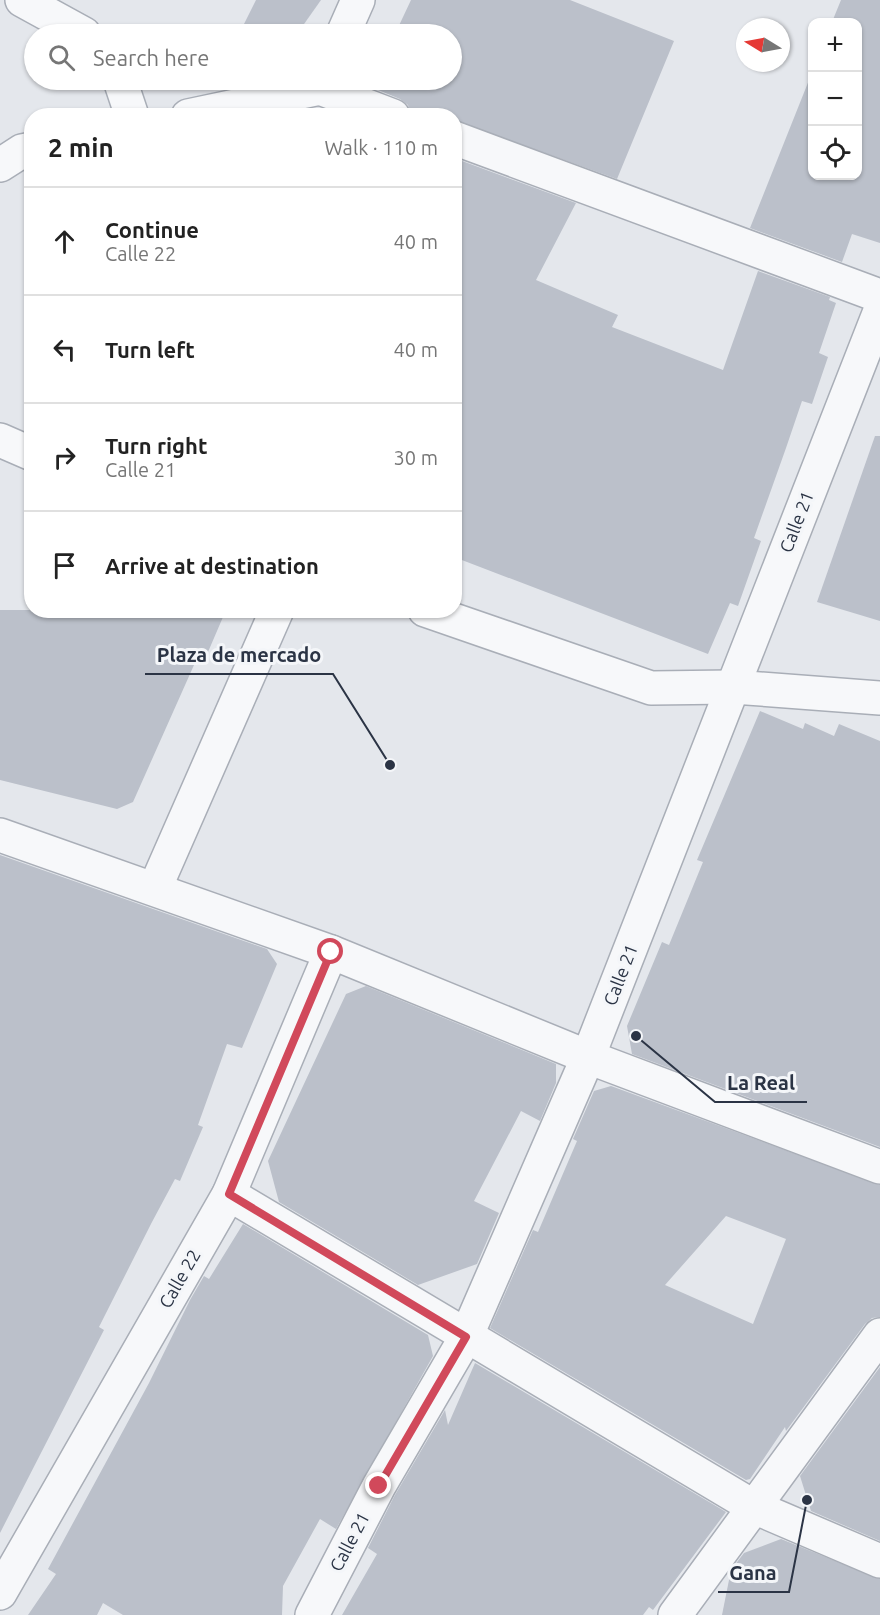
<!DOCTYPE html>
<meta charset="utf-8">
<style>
:root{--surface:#fff;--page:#f6f6f6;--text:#222;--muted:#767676;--line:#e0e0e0}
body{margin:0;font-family:Ubuntu,sans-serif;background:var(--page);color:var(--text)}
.controls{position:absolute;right:18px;top:18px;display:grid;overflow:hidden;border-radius:12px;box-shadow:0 2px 4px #0004}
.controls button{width:54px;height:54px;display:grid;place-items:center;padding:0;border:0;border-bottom:2px solid var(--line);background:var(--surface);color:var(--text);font:30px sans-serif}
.compass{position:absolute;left:736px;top:18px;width:54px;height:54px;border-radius:50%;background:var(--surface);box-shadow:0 2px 4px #0004;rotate:280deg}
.stop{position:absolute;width:18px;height:18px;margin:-14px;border:4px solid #d1495b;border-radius:50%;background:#fff}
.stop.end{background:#d1495b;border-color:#fff;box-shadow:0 2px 6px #0008}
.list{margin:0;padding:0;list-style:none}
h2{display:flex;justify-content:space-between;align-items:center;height:78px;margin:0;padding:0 24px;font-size:26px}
h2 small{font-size:20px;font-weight:400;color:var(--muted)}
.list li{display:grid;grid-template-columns:39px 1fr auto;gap:18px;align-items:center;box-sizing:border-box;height:108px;padding:0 24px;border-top:2px solid var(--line)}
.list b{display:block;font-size:22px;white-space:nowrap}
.list p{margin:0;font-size:20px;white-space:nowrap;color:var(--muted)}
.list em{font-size:20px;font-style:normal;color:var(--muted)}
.icon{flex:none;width:33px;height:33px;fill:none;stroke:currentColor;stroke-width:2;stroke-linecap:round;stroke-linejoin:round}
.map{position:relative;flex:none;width:880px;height:1615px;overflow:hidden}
.search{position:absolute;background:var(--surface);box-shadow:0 2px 4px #0004;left:24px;top:24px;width:438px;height:66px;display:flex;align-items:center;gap:15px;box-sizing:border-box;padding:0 21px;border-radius:33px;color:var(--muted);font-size:22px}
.panel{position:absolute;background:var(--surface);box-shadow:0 2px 4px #0004;left:24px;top:108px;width:438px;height:510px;border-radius:24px}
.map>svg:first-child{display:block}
.building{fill:#bbc0ca;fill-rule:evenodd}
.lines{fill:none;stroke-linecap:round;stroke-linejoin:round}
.minor-casing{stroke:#a9aeb7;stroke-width:36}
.minor{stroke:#f7f8fa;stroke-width:33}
.route{stroke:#d1495b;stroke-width:8}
.labels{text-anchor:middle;stroke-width:6;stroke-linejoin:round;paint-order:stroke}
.street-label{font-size:18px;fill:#2b3445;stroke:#f4f6f9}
.leader{fill:none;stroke:#2b3445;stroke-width:2}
.callout-dot{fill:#2b3445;stroke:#f4f6f9;stroke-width:2}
.callout-label{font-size:20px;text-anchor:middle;font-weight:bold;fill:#2b3445;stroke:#f4f6f9;stroke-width:6;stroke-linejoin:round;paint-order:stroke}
</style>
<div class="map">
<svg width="880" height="1615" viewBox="0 0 880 1615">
<rect width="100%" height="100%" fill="#e4e7ec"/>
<g class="building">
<polygon points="256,0 321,0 297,34 239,34"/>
<polygon points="411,0 570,0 674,41 617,179 454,120 454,116 411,116 408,105 400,99 371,87 375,80 452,80 452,34 395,34"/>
<polygon points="841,0 880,0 880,243 852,234 842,262 750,228 813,70 813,176 858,176 858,22 832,22"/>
<polygon points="454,158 576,203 536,280 618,315 612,327 723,370 758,271 830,297 829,300 836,303 819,353 828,357 812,404 802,401 786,448 754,538 761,541 738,606 730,603 708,654 454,557"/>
<polygon points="875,436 880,436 880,621 817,602"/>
<polygon points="0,610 226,610 205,659 198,656 133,802 117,809 0,780"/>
<polygon points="760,711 803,729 805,723 834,736 839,724 880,741 880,1147 632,1054 627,1026 662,942 669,945 703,862 697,860"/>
<polygon points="0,855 267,949 277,964 242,1048 227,1044 198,1125 203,1127 180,1181 175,1179 152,1222 99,1327 104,1330 0,1533"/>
<polygon points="366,986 556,1064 556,1083 540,1121 521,1111 474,1201 499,1213 477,1264 418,1285 279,1202 268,1161 346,994"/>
<path d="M 611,1086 L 880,1185 L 880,1317 L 872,1318 L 865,1324 L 786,1431 L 785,1427 L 750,1479 L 746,1480 L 490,1328 L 533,1230 L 538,1232 L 577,1141 L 573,1139 L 594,1091 ZM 726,1216 L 786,1239 L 753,1324 L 665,1285 Z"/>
<polygon points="243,1224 428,1335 433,1356 336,1529 320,1519 283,1586 282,1615 123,1615 103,1603 97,1615 28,1615 56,1574 48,1569 149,1383 190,1300 204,1276 209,1279"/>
<polygon points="475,1363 726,1512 653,1610 649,1607 643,1615 342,1615 377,1554 368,1548 395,1495 445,1410 448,1425"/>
<polygon points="880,1367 880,1541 811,1511 800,1476"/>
<polygon points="781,1539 880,1579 880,1615 722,1615 731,1570 744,1553"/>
</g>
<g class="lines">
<g class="minor-casing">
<g id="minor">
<polyline points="22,0 84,34"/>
<polyline points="343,34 358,0"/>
<polyline points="120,80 132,116"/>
<polyline points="298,84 320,88 393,116"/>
<polyline points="188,116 320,88 323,80"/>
<polyline points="454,138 880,296"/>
<polyline points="0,165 22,151 32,149"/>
<polyline points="0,440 32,454"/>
<polyline points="425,610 651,688 733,687 880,698"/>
<polyline points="0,835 331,952 588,1057 880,1167"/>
<polyline points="155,888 277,610"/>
<polyline points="229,1194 754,1507 880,1561"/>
<polyline points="0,1593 229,1194 331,952"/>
<polyline points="312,1615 379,1486 466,1337 588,1057 880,311"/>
<polyline points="675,1615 880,1335"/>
</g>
</g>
<use href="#minor" class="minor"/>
</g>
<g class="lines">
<polyline class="route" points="331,952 229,1194 466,1337 379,1486"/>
</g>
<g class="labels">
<g class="street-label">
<text transform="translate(797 522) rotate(-69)" y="6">Calle 21</text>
<text transform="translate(621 975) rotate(-69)" y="6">Calle 21</text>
<text transform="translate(180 1279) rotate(-60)" y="6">Calle 22</text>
<text transform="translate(350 1542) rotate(-62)" y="6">Calle 21</text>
</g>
</g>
<path class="leader" d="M390 765L333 674H145M636 1036L715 1102H807M807 1500L789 1592H718"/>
<g class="callout-dot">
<circle cx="390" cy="765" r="6"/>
<circle cx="636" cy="1036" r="6"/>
<circle cx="807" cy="1500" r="6"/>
</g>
<g class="callout-label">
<text x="239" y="662">Plaza de mercado</text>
<text x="761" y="1090">La Real</text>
<text x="753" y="1580">Gana</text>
</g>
</svg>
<div class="controls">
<button>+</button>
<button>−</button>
<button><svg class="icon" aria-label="locate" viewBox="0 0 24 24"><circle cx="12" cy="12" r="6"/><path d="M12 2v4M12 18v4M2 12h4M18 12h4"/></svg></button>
</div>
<svg class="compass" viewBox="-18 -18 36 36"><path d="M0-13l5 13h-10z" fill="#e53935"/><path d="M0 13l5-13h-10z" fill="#767676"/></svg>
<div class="stop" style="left:331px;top:952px"></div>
<div class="stop end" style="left:379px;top:1486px"></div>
<div class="search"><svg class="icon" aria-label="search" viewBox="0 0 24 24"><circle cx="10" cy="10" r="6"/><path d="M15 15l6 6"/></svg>Search here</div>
<section class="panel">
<h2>2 min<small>Walk · 110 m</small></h2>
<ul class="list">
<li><svg class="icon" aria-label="ahead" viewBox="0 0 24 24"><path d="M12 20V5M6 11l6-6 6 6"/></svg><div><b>Continue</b><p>Calle 22</p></div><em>40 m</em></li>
<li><svg class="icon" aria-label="left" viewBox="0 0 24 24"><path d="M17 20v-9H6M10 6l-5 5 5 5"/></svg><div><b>Turn left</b></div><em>40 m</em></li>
<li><svg class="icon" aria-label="right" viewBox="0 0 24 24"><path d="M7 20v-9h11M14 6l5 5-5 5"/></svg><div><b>Turn right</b><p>Calle 21</p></div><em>30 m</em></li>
<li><svg class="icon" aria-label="arrive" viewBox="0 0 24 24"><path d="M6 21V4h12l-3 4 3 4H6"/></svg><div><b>Arrive at destination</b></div></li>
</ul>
</section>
</div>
